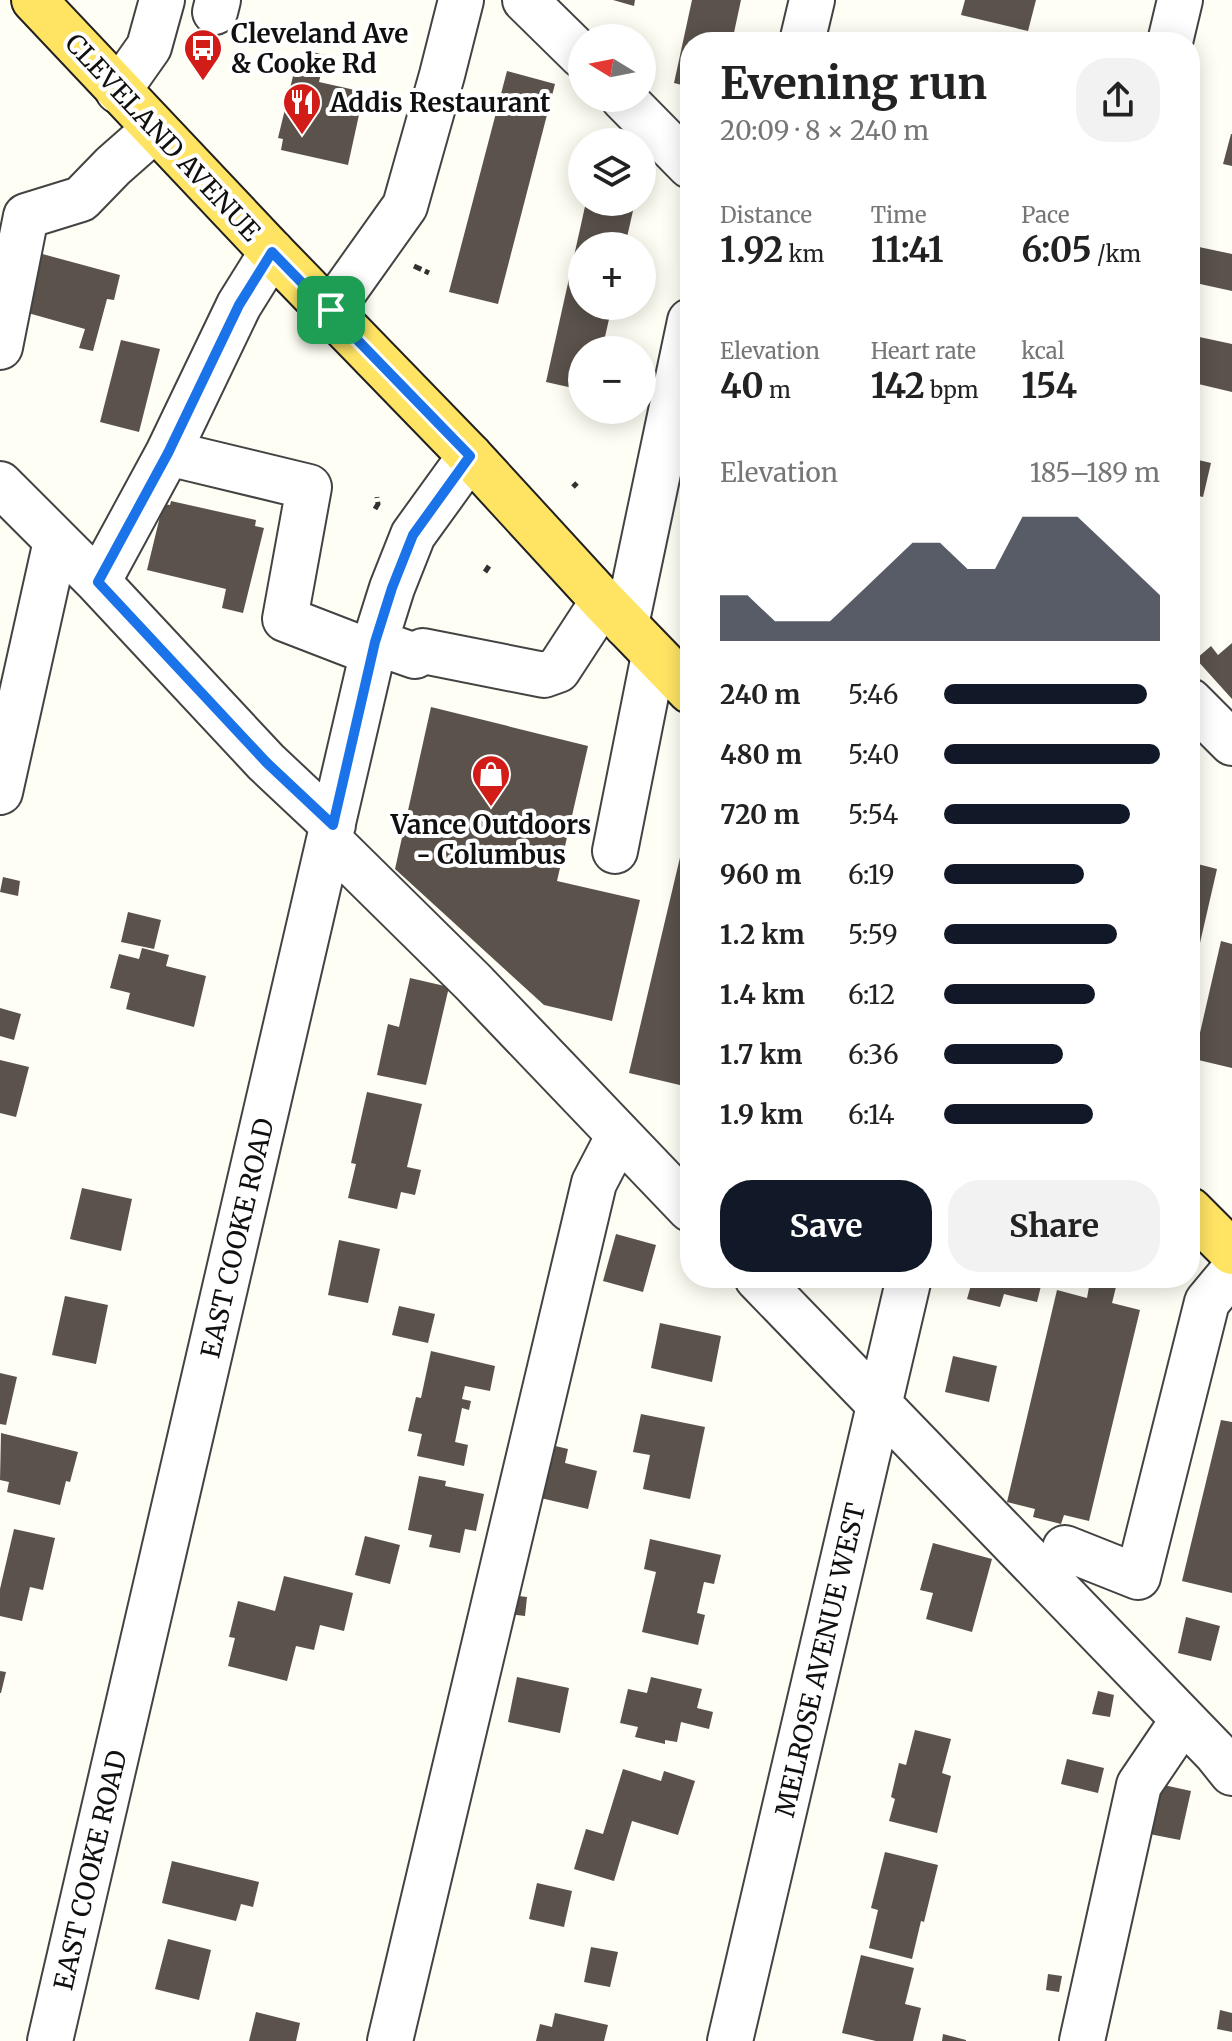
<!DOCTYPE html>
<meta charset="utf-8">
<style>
body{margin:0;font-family:Merriweather,serif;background:#f2f2f2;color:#222;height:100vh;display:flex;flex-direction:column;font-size:30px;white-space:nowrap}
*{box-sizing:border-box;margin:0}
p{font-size:26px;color:#767676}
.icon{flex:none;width:44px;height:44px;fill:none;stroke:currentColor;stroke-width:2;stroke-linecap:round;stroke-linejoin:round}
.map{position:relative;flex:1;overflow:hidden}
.details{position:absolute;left:680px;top:32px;width:520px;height:1256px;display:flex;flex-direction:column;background:#fff;border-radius:32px;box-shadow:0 4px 20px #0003}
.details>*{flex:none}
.needle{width:52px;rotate:280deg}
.controls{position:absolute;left:568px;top:24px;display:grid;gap:16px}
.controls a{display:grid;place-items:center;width:88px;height:88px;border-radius:50%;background:#fff;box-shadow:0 4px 20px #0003;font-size:40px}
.pin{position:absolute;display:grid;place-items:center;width:68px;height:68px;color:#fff;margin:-34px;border-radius:16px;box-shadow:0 4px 12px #0006}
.round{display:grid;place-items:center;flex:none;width:84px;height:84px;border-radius:32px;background:#f2f2f2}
.overview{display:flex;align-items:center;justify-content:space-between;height:136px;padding:0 40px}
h1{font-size:44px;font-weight:700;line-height:60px}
.figures{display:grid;grid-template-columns:repeat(3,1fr);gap:12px;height:136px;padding:8px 40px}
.figures div{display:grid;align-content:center}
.figures b{font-size:34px;font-weight:700}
.figures small{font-size:22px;font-weight:400}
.figures p{font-size:22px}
.chart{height:224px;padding:16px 40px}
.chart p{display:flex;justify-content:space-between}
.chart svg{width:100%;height:144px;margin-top:8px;fill:#111827;opacity:.7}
.cta{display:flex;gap:16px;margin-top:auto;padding:16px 40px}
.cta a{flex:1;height:92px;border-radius:32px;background:#111827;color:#fff;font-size:32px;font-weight:700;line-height:92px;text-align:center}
.cta a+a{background:#f2f2f2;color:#222}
ul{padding:0 40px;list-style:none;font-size:26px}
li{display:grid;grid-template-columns:128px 96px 1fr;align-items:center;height:60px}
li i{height:20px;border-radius:10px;background:#111827}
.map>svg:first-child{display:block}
.building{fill:#5a524b}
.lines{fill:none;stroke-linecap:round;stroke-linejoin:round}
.minor-casing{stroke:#434343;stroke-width:48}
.major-casing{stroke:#212121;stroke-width:48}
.path{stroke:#323232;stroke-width:5;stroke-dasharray:8 4;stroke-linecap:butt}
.minor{stroke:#fff;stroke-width:44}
.major{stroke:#ffe464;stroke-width:44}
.route-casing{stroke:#fff;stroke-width:16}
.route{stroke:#1a73e8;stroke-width:10}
.labels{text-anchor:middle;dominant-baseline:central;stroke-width:8;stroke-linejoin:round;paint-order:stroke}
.poi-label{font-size:26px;font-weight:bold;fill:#101010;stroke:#fff;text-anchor:start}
.street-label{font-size:26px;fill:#101010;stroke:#fff}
</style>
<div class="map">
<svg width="1232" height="2041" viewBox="0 0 1232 2041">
<rect width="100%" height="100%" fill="#fffef4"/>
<path class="building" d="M 613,0 L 635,0 L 634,6 Z
M 692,0 L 741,0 L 732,42 L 690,42 L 690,87 L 674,83 Z
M 965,0 L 1036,0 L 1028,31 L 961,15 Z
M 303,50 L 325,55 L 319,82 L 364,92 L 348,165 L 281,150 L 283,139 L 278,138 L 293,76 L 296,76 Z
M 507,71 L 555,84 L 498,304 L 449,292 Z
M 1231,134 L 1232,134 L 1232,166 L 1223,164 Z
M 586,202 L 635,202 L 625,246 L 582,246 L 582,306 L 612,306 L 602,350 L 582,350 L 582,390 L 546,382 Z
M 1199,247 L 1232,254 L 1232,291 L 1191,282 Z
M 35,252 L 120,275 L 114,300 L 107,299 L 93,351 L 79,348 L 85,329 L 28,313 L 36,286 L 27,283 Z
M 1190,335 L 1232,344 L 1232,392 L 1190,382 Z
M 121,340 L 160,349 L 139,432 L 100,422 Z
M 1190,458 L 1211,463 L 1203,497 L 1190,494 Z
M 171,501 L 256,520 L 255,526 L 264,528 L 243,613 L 222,608 L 226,589 L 147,570 L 163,504 L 170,505 Z
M 1232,643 L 1232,699 L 1196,659 L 1211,646 L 1218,655 Z
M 431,707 L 588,746 L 557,881 L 640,900 L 612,1021 L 544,1005 L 395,869 Z
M 682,849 L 690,851 L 690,1062 L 684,1086 L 629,1073 Z
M 1190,862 L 1217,869 L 1191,982 L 1190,982 Z
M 3,877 L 20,881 L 18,896 L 0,892 Z
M 128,912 L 161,920 L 154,949 L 121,942 Z
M 1221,941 L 1232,944 L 1232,1068 L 1194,1059 Z
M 142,948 L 169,955 L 166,966 L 206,976 L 194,1027 L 126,1009 L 130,993 L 110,988 L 119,954 L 139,959 Z
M 410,978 L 449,987 L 426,1085 L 377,1075 L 388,1024 L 399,1027 Z
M 0,1008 L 21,1014 L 14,1040 L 0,1036 Z
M 0,1060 L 29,1067 L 16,1117 L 0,1113 Z
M 367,1092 L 422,1104 L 407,1167 L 421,1170 L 415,1195 L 401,1192 L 397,1209 L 348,1198 L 356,1164 L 351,1163 Z
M 82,1188 L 132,1199 L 121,1251 L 70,1239 Z
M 616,1234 L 656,1245 L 643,1292 L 603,1281 Z
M 339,1240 L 380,1249 L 368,1303 L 328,1295 Z
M 973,1278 L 1043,1278 L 1037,1302 L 1004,1294 L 1000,1307 L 967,1299 Z
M 1090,1281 L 1116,1287 L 1112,1303 L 1140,1310 L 1089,1521 L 1064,1515 L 1061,1524 L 1033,1517 L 1035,1509 L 1007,1502 L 1057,1290 L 1087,1298 Z
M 65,1296 L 108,1305 L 96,1364 L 52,1355 Z
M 399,1306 L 435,1314 L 428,1343 L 392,1335 Z
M 660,1323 L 721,1336 L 712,1382 L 651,1368 Z
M 431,1351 L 495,1366 L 490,1391 L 465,1386 L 462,1399 L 471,1401 L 469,1410 L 462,1408 L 455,1442 L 468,1445 L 464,1466 L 417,1456 L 422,1434 L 408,1431 L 416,1397 L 421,1398 Z
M 953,1356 L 997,1366 L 989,1402 L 945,1392 Z
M 0,1373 L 17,1377 L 6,1425 L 0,1424 Z
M 641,1414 L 705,1427 L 690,1499 L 643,1489 L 650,1455 L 633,1452 Z
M 1221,1420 L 1232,1422 L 1232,1593 L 1182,1581 Z
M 1,1433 L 78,1452 L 70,1482 L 66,1481 L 60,1505 L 7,1492 L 9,1482 L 0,1480 Z
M 547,1444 L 568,1449 L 565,1463 L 597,1471 L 588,1509 L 532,1496 Z
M 419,1476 L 446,1481 L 445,1486 L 484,1494 L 476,1531 L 465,1529 L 460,1553 L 429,1547 L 432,1535 L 408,1530 Z
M 14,1529 L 55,1538 L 43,1590 L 30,1587 L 22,1621 L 0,1616 L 0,1589 Z
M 365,1536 L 400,1545 L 390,1584 L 355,1575 Z
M 650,1539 L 721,1555 L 714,1584 L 704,1582 L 697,1613 L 705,1615 L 698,1645 L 642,1632 L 656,1572 L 644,1569 Z
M 933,1543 L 992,1559 L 972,1632 L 926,1619 L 933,1593 L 920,1590 Z
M 284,1576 L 353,1593 L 344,1631 L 320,1625 L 314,1650 L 296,1646 L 287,1681 L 228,1666 L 235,1638 L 229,1637 L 238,1601 L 275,1611 Z
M 510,1595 L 527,1597 L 525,1616 L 508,1614 Z
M 1186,1617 L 1220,1626 L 1211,1661 L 1178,1653 Z
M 0,1671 L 6,1672 L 1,1693 L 0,1693 Z
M 517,1677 L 569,1688 L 560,1733 L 508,1722 Z
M 651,1677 L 702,1689 L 697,1708 L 713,1712 L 709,1729 L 681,1722 L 677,1742 L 665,1740 L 665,1744 L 635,1737 L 638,1727 L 620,1723 L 628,1689 L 647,1693 Z
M 1098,1691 L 1114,1695 L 1110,1717 L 1092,1714 Z
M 915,1730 L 951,1739 L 942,1773 L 951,1776 L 937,1833 L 889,1821 L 895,1799 L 891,1797 L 899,1763 L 906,1765 Z
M 1067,1759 L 1104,1768 L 1098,1793 L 1061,1784 Z
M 623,1769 L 661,1781 L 664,1771 L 695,1781 L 678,1835 L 632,1821 L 614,1881 L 574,1869 L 586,1829 L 603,1834 Z
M 1150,1782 L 1191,1791 L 1180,1840 L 1139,1832 Z
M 885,1852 L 938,1865 L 924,1922 L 921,1921 L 912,1959 L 869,1948 L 878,1910 L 871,1908 Z
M 172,1861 L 259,1882 L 253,1907 L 241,1904 L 236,1921 L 162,1903 Z
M 537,1883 L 572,1891 L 564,1927 L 529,1919 Z
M 168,1939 L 211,1950 L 199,2000 L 155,1989 Z
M 591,1947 L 618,1952 L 610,1987 L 584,1982 Z
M 861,1955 L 914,1968 L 905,2004 L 921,2008 L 913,2041 L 876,2041 L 842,2033 Z
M 1048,1974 L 1062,1976 L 1059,1992 L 1046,1990 Z
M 1220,2010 L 1232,2013 L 1232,2032 L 1217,2029 Z
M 256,2012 L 300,2023 L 296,2041 L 249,2041 Z
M 555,2013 L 608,2025 L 604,2041 L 536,2041 L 540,2024 L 552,2027 Z
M 943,2034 L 966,2040 L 966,2041 L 942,2041 Z"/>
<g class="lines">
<g class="minor-casing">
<path id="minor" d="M 525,0 L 582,56
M 215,12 L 218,0
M 802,42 L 812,0
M 1170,42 L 1180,0
M 118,91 L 149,47 L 162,0
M 623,98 L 690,166
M 331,310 L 405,206 L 442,75 L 461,0
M 0,347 L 26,216 L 81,199 L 113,166 L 155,129
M 168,453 L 239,305 L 272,252
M 0,484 L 98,582 L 266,762 L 333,825
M 98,582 L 168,453 L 309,487 L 285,619 L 373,653
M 626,625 L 690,321
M 375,642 L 415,656 L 423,651 L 544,675 L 558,670 L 603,601
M 1190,701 L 1232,743
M 0,792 L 56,541
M 330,841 L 473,982 L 690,1209
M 615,851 L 654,655
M 757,1278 L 1216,1753 L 1232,1773
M 1065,1548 L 1138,1577 L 1207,1302 L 1232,1272
M 50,2041 L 375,642 L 392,588 L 413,535 L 470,456
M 390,2041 L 594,1183 L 619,1135
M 730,2041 L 909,1278
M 1082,2041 L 1139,1785 L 1183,1720"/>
</g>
<g class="major-casing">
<path id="major" d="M 34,0 L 272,252 L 470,456 L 603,601 L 690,691
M 1190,1210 L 1232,1252"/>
</g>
<path class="path" d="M 414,266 L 429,273
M 573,487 L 577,483
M 375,509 L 378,504 L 377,497
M 485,572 L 489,566"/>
<use href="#minor" class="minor"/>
<use href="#major" class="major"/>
</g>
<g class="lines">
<g class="route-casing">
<path id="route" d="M 272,252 L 470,456 L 413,535 L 392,588 L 375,642 L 333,825 L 266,762 L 98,582 L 168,453 L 239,305 Z"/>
</g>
<use href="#route" class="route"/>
</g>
<defs>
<g id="bus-pin" transform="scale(2)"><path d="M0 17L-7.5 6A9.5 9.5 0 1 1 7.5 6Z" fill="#d11c18" stroke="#fff"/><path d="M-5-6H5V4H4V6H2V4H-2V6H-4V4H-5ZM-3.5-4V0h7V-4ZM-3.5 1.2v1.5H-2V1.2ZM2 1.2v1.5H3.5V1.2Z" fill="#fff"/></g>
<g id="restaurant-pin" transform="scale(2)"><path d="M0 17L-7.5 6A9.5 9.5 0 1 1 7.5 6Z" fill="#d11c18" stroke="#fff"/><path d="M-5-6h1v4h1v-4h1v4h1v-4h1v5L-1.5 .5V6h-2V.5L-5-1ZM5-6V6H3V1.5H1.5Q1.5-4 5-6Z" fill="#fff"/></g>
<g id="shop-pin" transform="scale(2)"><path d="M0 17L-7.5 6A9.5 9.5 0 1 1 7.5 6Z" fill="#d11c18" stroke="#fff"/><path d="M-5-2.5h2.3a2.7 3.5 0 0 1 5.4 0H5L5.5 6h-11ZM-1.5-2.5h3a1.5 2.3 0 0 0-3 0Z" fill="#fff"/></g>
</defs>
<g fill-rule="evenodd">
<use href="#bus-pin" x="203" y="48"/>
<use href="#restaurant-pin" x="302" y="102"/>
<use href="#shop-pin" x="491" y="774"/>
</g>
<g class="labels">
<g class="poi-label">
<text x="231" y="33">Cleveland Ave<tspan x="231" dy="30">&amp; Cooke Rd</tspan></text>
<text x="330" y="102">Addis Restaurant</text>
<text x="491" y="824" text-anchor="middle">Vance Outdoors<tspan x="491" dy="30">- Columbus</tspan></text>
</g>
<g class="street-label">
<text transform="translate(163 137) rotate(47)">CLEVELAND AVENUE</text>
<text transform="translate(237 1238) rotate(-77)">EAST COOKE ROAD</text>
<text transform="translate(820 1660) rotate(-77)">MELROSE AVENUE WEST</text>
<text transform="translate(90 1870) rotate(-77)">EAST COOKE ROAD</text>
</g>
</g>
</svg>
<div class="controls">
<a><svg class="needle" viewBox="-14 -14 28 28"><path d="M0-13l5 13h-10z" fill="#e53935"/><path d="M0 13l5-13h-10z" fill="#767676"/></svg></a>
<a><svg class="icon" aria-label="layers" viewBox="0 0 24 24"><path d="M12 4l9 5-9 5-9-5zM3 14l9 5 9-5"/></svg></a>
<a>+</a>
<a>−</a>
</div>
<div class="pin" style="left:331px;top:310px;background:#1e9e55"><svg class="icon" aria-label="arrive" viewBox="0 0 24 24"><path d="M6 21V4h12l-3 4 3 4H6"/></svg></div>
<section class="details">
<div class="overview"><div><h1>Evening run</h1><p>20:09 · 8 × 240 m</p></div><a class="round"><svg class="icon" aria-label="share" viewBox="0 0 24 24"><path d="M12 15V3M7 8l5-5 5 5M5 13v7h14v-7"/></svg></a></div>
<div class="figures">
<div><p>Distance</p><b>1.92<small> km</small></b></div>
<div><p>Time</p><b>11:41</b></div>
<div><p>Pace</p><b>6:05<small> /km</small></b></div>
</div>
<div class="figures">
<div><p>Elevation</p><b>40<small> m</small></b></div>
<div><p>Heart rate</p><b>142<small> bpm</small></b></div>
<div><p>kcal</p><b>154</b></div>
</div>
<div class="chart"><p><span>Elevation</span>185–189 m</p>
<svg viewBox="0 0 160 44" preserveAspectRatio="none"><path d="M0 44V30L10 30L20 38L30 38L40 38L50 30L60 22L70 14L80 14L90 22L100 22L110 6L120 6L130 6L140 14L150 22L160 30V44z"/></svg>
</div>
<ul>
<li><b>240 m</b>5:46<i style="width:94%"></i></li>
<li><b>480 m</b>5:40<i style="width:100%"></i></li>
<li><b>720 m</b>5:54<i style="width:86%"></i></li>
<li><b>960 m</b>6:19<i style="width:65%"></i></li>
<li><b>1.2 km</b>5:59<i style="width:80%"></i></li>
<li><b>1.4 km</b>6:12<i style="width:70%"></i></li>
<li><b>1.7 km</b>6:36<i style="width:55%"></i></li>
<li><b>1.9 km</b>6:14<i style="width:69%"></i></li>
</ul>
<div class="cta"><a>Save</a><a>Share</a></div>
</section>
</div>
